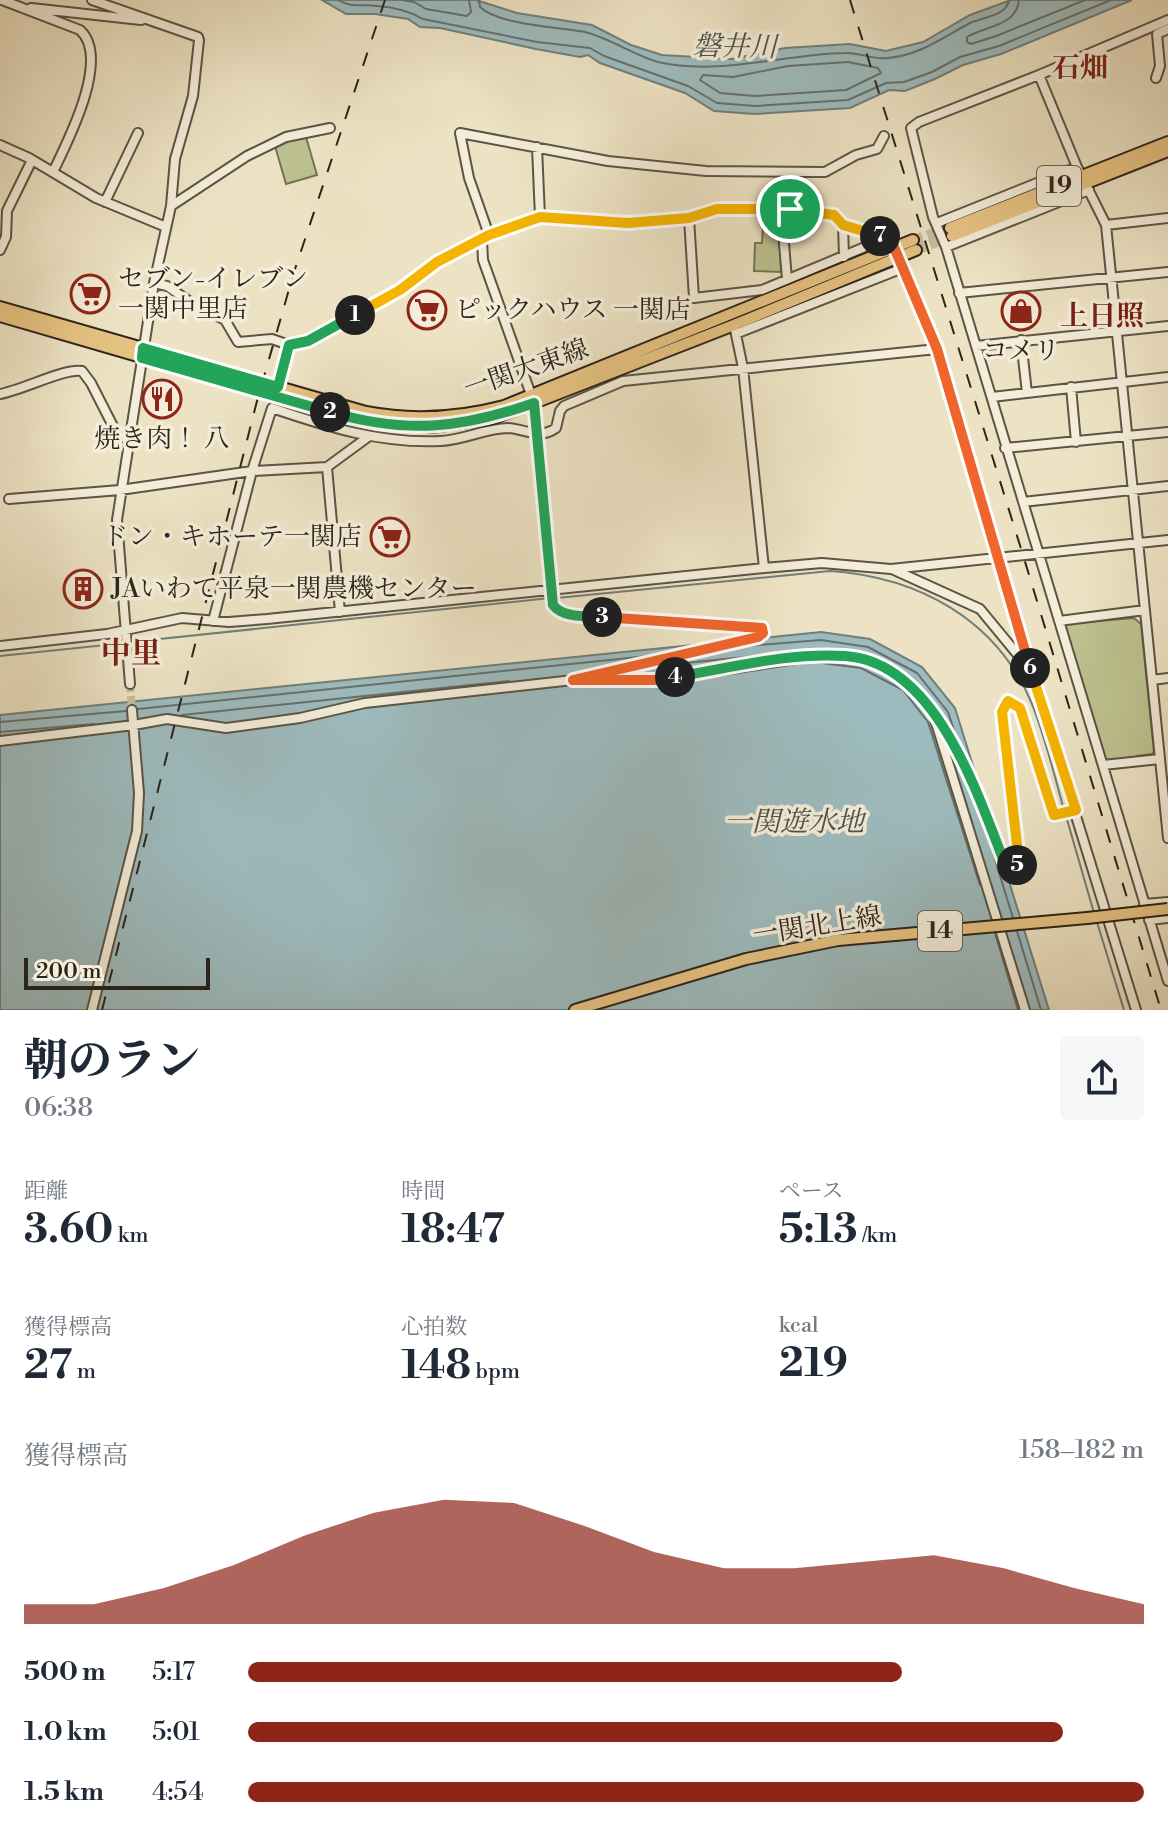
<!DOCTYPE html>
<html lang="ja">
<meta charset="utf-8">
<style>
body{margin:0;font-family:"Libre Bodoni","Noto Serif JP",serif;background:#f6f6f7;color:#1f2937;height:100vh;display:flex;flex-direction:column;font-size:30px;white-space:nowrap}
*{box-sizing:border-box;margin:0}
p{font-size:26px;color:#747a83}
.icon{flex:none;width:44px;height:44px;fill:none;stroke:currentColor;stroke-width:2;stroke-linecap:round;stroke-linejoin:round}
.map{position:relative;height:1010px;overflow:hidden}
.drawer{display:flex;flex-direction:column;background:#fff;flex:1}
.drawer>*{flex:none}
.scale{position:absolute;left:24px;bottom:20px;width:186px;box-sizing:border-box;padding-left:8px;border:4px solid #2d241a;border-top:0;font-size:22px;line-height:28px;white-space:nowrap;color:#2d241a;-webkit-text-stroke:6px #f3edd9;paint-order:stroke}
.pin{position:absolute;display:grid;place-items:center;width:68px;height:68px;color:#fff;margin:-34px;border:4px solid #fff;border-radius:50%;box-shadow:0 2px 8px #0007}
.km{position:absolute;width:40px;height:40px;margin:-20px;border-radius:50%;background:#222;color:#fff;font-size:22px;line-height:40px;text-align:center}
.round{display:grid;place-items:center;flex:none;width:84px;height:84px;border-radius:8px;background:#f6f6f7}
.head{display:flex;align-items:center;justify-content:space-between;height:136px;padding:0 24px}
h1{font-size:44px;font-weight:800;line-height:60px}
.figures{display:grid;grid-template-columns:repeat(3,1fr);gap:12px;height:136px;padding:8px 24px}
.figures div{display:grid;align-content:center}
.figures b{font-size:40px;font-weight:800}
.figures small{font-size:22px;font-weight:400}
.figures p{font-size:22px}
.chart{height:224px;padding:16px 24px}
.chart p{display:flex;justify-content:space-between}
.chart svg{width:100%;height:144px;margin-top:8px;fill:#8f2418;opacity:.7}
ul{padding:0 24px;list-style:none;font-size:26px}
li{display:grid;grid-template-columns:128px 96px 1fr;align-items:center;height:60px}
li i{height:20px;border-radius:10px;background:#8f2418}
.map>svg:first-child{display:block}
.green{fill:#bdc290;stroke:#757355;stroke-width:2}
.water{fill:#9dbbbe;stroke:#707f7c;stroke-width:2}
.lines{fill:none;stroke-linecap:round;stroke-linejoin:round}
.shore{stroke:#65706c;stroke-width:2}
.stream{stroke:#707f7c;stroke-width:2}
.minor-tunnel{stroke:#c7bda2;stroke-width:8;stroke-dasharray:8 4;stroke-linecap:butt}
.major-tunnel{stroke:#c7bda2;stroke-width:10;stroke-dasharray:10 5;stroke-linecap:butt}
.minor-casing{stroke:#5d5444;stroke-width:12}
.major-casing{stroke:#2d241a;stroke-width:14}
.minor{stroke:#f3edd9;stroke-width:8}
.major{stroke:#e6c282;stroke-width:10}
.rail{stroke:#2d241a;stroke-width:2;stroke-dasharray:14 14;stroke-linecap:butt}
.minor-bridge-casing{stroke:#5d5444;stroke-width:12;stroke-linecap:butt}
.major-bridge-casing{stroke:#2d241a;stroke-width:14;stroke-linecap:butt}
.minor-bridge{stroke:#f3edd9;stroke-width:8}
.major-bridge{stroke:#e6c282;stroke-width:10}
.split-1-casing{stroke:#fff;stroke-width:16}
.split-2-casing{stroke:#fff;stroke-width:16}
.split-3-casing{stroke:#fff;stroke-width:16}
.split-4-casing{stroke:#fff;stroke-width:16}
.split-5-casing{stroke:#fff;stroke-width:16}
.split-6-casing{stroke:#fff;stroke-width:16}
.split-7-casing{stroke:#fff;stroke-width:16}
.split-8-casing{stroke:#fff;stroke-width:16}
.split-1{stroke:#f5b400;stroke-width:10}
.split-2{stroke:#22a559;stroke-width:10}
.split-3{stroke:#22a559;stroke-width:10}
.split-4{stroke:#f0652b;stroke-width:10}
.split-5{stroke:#22a559;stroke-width:10}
.split-6{stroke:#f5b400;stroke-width:10}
.split-7{stroke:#f0652b;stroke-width:10}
.split-8{stroke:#f5b400;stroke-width:10}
.labels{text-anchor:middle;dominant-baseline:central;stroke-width:7;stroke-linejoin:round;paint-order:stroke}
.shield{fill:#f3edd9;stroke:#686053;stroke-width:2}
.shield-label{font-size:24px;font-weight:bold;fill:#2d241a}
.poi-label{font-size:26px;fill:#2d241a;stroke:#f3edd9;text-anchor:start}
.street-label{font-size:26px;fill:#2d241a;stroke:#f3edd9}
.water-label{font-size:28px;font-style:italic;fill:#4f514b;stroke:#f3edd9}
.neighbourhood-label{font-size:28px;font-weight:bold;fill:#7a1f14;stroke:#f3edd9}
.quarter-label{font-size:30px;font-weight:bold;fill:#7a1f14;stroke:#f3edd9}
</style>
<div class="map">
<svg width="1168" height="1010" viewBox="0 0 1168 1010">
<rect width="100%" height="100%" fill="#ede3c4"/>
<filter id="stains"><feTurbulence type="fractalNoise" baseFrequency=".0025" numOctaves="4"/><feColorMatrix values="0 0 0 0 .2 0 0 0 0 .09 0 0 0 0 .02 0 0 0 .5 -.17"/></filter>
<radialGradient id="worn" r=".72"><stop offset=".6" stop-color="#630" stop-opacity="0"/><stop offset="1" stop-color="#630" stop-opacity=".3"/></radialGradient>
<path class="green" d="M 304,130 L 317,175 L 286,184 L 273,139 Z
M 764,212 L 779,213 L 781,272 L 754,271 L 755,243 L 762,243 Z
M 1134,618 L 1141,624 L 1154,751 L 1152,754 L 1137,756 L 1137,759 L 1105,762 L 1063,624 Z"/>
<path class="water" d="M 322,0 L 476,0 L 517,13 L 592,25 L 631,45 L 662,55 L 732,59 L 785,48 L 850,44 L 886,51 L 923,42 L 970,15 L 1011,0 L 1132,0 L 1001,54 L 963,65 L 935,79 L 905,91 L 889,90 L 850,108 L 755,114 L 714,111 L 685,93 L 600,63 L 588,55 L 580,57 L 536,49 L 440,28 L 420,27 L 408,19 L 375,14 L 346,14 Z
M 821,632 L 870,639 L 922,667 L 955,708 L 1049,1010 L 0,1010 L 0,715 Z"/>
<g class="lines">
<path class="shore" d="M 338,0 C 351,8 362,4 377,6 C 394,7 409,11 423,19 L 537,42 L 590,48 L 604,56 L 688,86 L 717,103 L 755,106 L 848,100 L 886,83 L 904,82 L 932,72 L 960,57 L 999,46 L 1111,0
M 402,0 L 414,2 L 426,9 L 467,16 L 471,12 L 469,0
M 479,0 L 480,7 C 499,25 558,27 585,32 C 610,38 633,55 658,62 C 718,76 785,54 845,53 C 859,52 873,60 887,58 C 919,56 943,37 970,23 C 983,17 1007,16 1009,0
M 1019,0 C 1017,26 985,26 967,37 L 967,42 L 971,44 L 996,36 L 1085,0
M 848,62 L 878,68 L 881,73 L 846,90 L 755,96 L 720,93 L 700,80 L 703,75 L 733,77 L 788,66 Z
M 745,646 L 821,640 L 868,647 L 917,673 L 948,712 L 956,736
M 814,662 L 861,668 L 903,690 L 928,722 L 980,885
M 666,665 L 813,650
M 138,709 L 648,656
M 182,715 L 509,681
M 0,722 L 126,711
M 0,732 L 94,724
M 982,817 L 1013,918
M 1017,931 L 1041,1010
M 995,933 L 1018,1010"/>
<path class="stream" d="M 557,598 L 830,571 C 918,577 997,619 1032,704 C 1046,739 1054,774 1064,810
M 131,642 L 550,598
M 0,656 L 125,643
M 1066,816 L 1094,913
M 1096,919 L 1124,1010"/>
<path class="minor-tunnel" d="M 130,684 L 132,710"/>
<path class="major-tunnel" d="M 913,240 L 950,228
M 916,250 L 950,237"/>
<g class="minor-casing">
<path id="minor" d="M 2,0 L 80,30 C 111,58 68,141 53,172
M 92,0 L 198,37 L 199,40 L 193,96 L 175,159 L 171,206 L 154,283 L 117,520 L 130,684
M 31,8 L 141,20
M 1168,20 L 1039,75 L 919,122 L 911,128 L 933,217 L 946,247 L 1168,981
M 1039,75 L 1077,167 L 1106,225 L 1168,838
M 1156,78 L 1160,66 L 1157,34 L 1168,29
M 0,145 L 29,158 L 96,198 L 166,227
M 537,147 L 540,217
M 105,202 L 138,133
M 171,206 L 247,156 L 286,137 L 330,128
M 781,208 L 787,279
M 790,209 L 792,172
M 689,218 L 694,298 L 762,290 L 889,237
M 937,223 L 1077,167
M 843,225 L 844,257
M 1106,225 L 1168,218
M 489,235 L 469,178 L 460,133 L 608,161 L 706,171 L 825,172 L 856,155 L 877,149 L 884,136
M 946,247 L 1089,190
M 0,250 L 6,237 L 7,211 L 32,160
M 902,267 L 937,349 L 1031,671 L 1136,1010
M 154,283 L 167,286 L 193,304 L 225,320 L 238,342 L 272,339 L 289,345 L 306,342 L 400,290 L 437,262 L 489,235 L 540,217 L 628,223 L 689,218 L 717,209 L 790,209 L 834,215 L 843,225 L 889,237 L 891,240
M 959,293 L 1168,272
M 734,325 L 743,368 L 764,568
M 738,333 L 903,268
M 1021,340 L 1027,393
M 976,346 L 1168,326
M 278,387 L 289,345
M 1071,387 L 1076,442
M 0,394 C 23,390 64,368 82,371 L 91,383 L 117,434 L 129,440
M 992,397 L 1168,377
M 1005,448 L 1168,432
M 327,467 L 340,612
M 9,499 L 120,490 L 252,471 L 327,467 L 368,437
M 1023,502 L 1168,486
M 892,569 L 980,609 L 1027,666
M 213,621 L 252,471 L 272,408 C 328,427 381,444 441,441 C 464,440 486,428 508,428 C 526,429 539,440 556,428 L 560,411 L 564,406 L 623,381 L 937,349
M 1059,621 L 1145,610
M 0,646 L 107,634 L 182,618 L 229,622 L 267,619 L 764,568 L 822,563 L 891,569 L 1168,540
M 592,680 L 658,680 L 822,655 C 868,656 904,672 932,710 L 1025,1010
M 1152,680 L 1168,678
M 937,721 C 971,760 987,816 1005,864 L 1015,867 L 1019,862 L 1002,712 L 1008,701 L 1020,708 L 1054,815 L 1076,810
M 0,741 L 134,725 L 167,719 L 226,728 L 300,718 L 365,703 L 573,680 L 758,637 L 763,633 L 762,628 L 756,626 L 566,614 L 556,610 L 551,592 L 534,403 L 483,260 L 482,240
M 1103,765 L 1160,759
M 1144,904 L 1168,902
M 1149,920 L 1168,918
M 92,1010 L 137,831 L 139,793 L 132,710"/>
</g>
<g class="major-casing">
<path id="major" d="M 950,228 L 1168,142
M 952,236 L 1168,151
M 0,307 L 366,412 C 413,421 458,418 504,406 L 913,240
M 0,316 L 358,420 L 432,427 L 491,419 L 534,403 L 734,325 L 916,250
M 1042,922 L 1087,918
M 575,1010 L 746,959 L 838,940"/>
</g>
<use href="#minor" class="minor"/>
<use href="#major" class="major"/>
<path class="rail" d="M 850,0 L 1023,555 L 1161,1010
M 102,1010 L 257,401 L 294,272 L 385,0"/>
<g class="minor-bridge-casing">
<path id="minor-bridge" d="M 891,240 L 902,267"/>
</g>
<g class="major-bridge-casing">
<path id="major-bridge" d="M 1087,918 L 1168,909
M 838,940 L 1042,922"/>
</g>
<use href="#minor-bridge" class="minor-bridge"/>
<use href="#major-bridge" class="major-bridge"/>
</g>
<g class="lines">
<g class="split-1-casing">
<path id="split-1" d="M 355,315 L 400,290 L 437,262 L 489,235 L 540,217 L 628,223 L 689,218 L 717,209 L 790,209"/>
</g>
<g class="split-2-casing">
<path id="split-2" d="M 330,412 L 142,358 L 143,348 L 278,387 L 289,345 L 308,341 L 355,315"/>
</g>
<g class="split-3-casing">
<path id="split-3" d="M 330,412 C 406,434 460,429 534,403 L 553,605 C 563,618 585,616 602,617"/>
</g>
<g class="split-4-casing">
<path id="split-4" d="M 602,617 L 762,628 L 763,633 L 758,637 L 573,680 L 658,680 L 675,677"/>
</g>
<g class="split-5-casing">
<path id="split-5" d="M 675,677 C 730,668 789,652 845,656 C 936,662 977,793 1005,864 L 1015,867 L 1017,865"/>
</g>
<g class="split-6-casing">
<path id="split-6" d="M 1017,865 L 1019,862 L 1002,712 L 1008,701 L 1020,708 L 1054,815 L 1076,810 L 1030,668"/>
</g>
<g class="split-7-casing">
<path id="split-7" d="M 880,236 L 891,240 L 937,349 L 1030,668"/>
</g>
<g class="split-8-casing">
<path id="split-8" d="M 790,209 L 834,215 L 843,225 L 880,236"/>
</g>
<use href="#split-1" class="split-1"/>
<use href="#split-2" class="split-2"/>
<use href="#split-3" class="split-3"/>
<use href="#split-4" class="split-4"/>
<use href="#split-5" class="split-5"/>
<use href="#split-6" class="split-6"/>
<use href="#split-7" class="split-7"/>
<use href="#split-8" class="split-8"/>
</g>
<defs>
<g id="supermarket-ring" transform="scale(2)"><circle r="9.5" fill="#f3edd9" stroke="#8f2418" stroke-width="1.5"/><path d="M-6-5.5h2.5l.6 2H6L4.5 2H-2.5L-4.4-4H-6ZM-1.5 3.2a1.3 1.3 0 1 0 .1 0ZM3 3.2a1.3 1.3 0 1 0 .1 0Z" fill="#8f2418"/></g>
<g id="shop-ring" transform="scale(2)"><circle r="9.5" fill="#f3edd9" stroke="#8f2418" stroke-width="1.5"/><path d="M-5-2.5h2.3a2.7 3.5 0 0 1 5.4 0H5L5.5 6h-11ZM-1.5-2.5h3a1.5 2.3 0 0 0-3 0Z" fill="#8f2418"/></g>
<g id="restaurant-ring" transform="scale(2)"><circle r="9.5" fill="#f3edd9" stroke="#8f2418" stroke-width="1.5"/><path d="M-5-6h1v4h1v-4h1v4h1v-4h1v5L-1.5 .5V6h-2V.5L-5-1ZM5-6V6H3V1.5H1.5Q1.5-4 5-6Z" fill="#8f2418"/></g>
<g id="building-ring" transform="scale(2)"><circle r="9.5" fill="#f3edd9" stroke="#8f2418" stroke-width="1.5"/><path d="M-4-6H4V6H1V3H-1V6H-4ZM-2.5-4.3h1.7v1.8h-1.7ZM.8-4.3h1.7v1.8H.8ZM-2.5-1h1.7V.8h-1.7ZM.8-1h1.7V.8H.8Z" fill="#8f2418"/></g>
</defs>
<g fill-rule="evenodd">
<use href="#supermarket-ring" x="90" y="294"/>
<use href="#supermarket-ring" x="427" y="310"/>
<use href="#shop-ring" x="1021" y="311"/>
<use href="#restaurant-ring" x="162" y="399"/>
<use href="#supermarket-ring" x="390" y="537"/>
<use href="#building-ring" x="83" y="589"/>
</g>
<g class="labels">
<g class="shield">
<rect x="1037" y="166" width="44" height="40" rx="6"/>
<rect x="918" y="911" width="44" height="40" rx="6"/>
</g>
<g class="shield-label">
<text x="1059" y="186">19</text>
<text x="940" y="931">14</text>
</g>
<g class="poi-label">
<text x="118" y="279">セブン-イレブン<tspan x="118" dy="30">一関中里店</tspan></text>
<text x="455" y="310">ピックハウス 一関店</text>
<text x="1021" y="351" text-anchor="middle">コメリ</text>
<text x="162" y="439" text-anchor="middle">焼き肉！ 八</text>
<text x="362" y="537" text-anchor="end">ドン・キホーテ一関店</text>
<text x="111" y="589">JAいわて平泉一関農機センター</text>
</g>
<g class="street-label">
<text transform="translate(526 369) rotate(-19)">一関大東線</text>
<text transform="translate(817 926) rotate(-9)">一関北上線</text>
</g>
<g class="water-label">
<text transform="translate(735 47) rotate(1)">磐井川</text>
<text x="794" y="822">一関遊水地</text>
</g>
<g class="neighbourhood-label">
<text x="1080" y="68">石畑</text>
<text x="1102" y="316">上日照</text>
</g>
<g class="quarter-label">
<text x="131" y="654">中里</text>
</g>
</g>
<rect width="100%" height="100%" filter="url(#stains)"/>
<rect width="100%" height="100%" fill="url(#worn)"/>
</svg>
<div class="scale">200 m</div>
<div class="pin" style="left:790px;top:209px;background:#1e9e55"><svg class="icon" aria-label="arrive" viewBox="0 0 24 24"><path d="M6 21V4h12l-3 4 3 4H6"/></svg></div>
<b class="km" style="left:355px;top:315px">1</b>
<b class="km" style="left:330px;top:412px">2</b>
<b class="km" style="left:602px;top:617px">3</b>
<b class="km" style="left:675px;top:677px">4</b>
<b class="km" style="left:1017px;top:865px">5</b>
<b class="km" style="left:1030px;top:668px">6</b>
<b class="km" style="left:880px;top:236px">7</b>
</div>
<section class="drawer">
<div class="head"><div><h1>朝のラン</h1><p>06:38</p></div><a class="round"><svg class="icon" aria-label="share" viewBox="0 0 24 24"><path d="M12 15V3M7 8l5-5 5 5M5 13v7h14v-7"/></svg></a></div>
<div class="figures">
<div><p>距離</p><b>3.60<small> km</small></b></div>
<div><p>時間</p><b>18:47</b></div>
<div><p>ペース</p><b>5:13<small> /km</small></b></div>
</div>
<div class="figures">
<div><p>獲得標高</p><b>27<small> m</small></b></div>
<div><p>心拍数</p><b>148<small> bpm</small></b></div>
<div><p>kcal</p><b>219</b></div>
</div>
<div class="chart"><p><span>獲得標高</span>158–182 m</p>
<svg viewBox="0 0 160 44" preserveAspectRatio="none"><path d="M0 44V38L10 38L20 33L30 26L40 17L50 10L60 6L70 7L80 14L90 22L100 27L110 27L120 25L130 23L140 27L150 33L160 38V44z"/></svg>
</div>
<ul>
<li><b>500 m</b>5:17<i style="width:73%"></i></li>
<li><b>1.0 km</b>5:01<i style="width:91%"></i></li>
<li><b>1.5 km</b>4:54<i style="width:100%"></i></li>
</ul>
</section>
